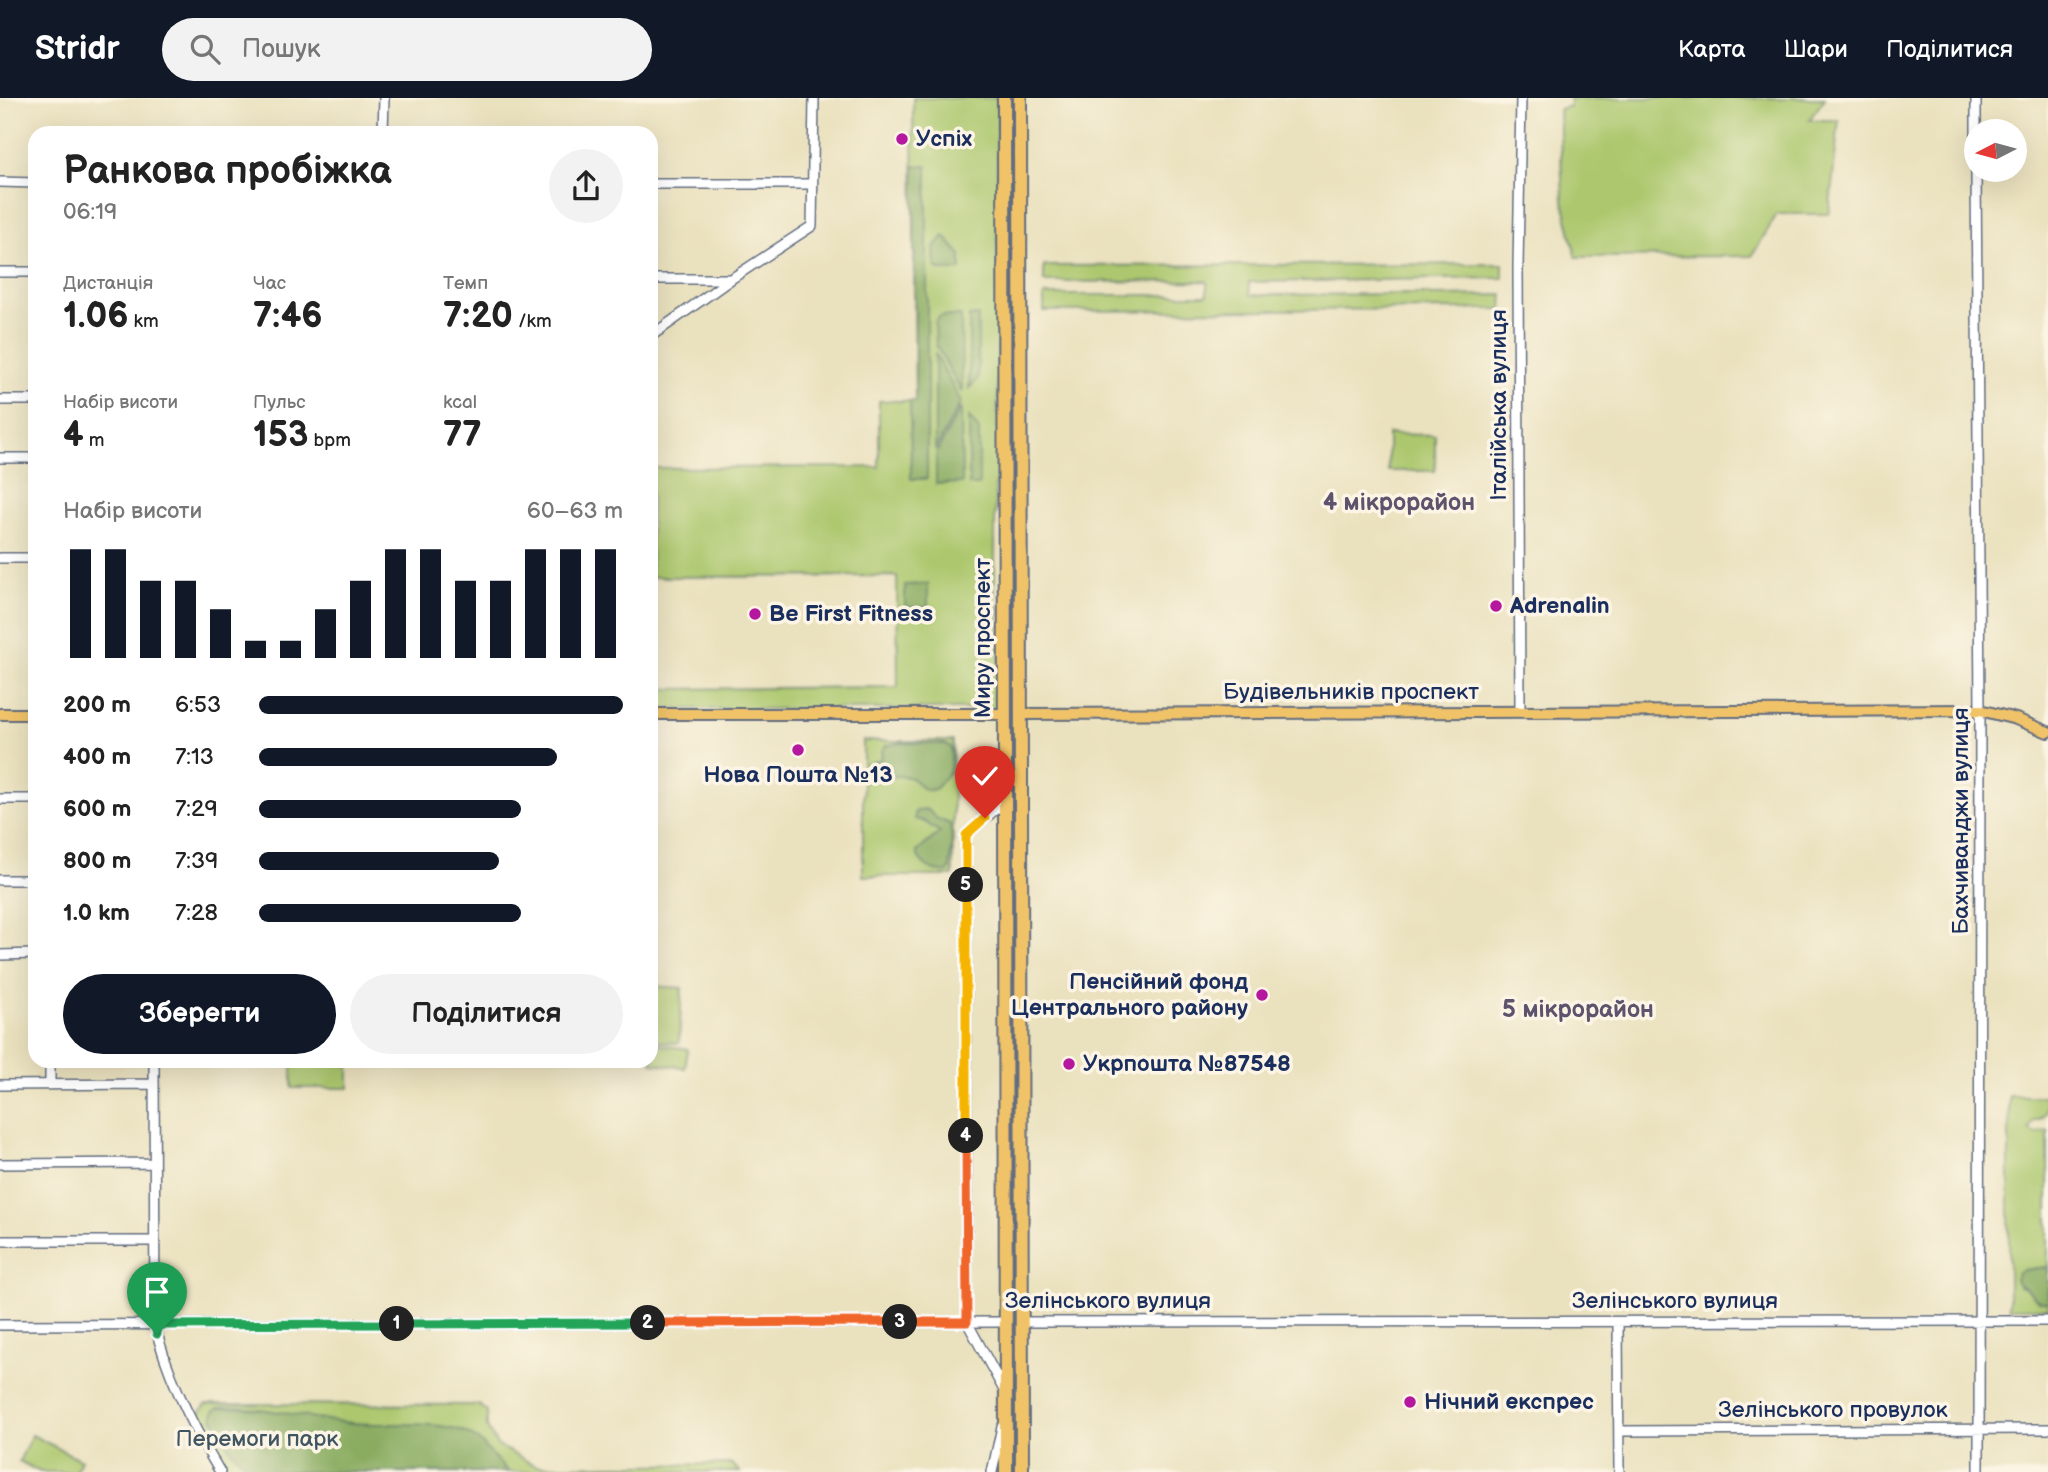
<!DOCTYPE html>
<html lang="uk">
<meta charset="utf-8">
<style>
body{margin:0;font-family:"Balsamiq Sans",sans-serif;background:#f2f2f2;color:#222;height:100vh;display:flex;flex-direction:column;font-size:26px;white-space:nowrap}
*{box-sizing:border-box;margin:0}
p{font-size:23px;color:#767676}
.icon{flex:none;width:38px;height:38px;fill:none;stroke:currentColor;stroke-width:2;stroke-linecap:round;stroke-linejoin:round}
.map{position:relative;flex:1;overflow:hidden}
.details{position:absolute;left:28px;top:28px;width:630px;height:942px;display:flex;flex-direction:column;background:#fff;border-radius:21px;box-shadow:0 7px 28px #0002}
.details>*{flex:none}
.needle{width:46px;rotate:264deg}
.controls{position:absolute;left:1964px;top:21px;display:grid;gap:14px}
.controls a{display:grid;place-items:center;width:63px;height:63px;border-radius:50%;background:#fff;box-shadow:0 7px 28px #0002;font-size:35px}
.pin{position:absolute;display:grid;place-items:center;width:60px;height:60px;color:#fff;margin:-72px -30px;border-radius:50% 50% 50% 0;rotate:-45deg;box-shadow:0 0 7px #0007}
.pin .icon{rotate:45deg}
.km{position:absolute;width:35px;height:35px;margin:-18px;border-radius:50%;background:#222;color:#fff;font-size:19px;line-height:35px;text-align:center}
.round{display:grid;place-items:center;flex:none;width:74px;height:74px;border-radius:37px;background:#f2f2f2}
.summary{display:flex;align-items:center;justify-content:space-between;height:119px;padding:0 35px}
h1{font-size:38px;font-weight:600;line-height:52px}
.stats{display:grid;grid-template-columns:repeat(3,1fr);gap:10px;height:119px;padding:7px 35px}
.stats div{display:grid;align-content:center}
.stats b{font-size:35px;font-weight:600}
.stats small{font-size:19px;font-weight:400}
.stats p{font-size:19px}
.chart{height:196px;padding:14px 35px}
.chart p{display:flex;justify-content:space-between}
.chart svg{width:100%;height:126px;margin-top:7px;stroke:#111827;stroke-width:6}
.action{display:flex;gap:14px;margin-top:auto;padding:14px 35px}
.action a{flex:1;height:80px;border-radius:42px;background:#111827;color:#fff;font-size:28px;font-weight:600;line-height:80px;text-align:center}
.action a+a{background:#f2f2f2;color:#222}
ul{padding:0 35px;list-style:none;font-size:23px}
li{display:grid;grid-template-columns:112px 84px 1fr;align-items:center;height:52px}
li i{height:18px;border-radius:9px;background:#111827}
header{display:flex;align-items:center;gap:42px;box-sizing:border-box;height:98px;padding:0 35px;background:#111827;color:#fff}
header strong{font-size:33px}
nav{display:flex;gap:38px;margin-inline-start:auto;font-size:24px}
.search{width:490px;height:63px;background:#f2f2f2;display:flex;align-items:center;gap:18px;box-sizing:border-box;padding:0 24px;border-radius:38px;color:#767676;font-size:26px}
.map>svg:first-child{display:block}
.green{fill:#acc76d;stroke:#647b66;stroke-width:2}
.forest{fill:#89ac60;stroke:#526e5f;stroke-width:2}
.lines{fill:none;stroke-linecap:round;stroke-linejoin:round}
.minor-casing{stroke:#636d80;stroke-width:12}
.major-casing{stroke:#636d80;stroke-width:14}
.highway-casing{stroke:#636d80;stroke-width:16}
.minor{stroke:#fff;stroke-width:9}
.major{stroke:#f1c369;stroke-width:10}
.highway{stroke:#f1c369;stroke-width:12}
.split-1-casing{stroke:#fff;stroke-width:14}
.split-2-casing{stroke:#fff;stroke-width:14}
.split-3-casing{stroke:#fff;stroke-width:14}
.split-4-casing{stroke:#fff;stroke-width:14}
.split-5-casing{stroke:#fff;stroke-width:14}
.split-6-casing{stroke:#fff;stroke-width:14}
.split-1{stroke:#22a559;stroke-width:9}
.split-2{stroke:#22a559;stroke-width:9}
.split-3{stroke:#f0652b;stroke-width:9}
.split-4{stroke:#f0652b;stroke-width:9}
.split-5{stroke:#f5b400;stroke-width:9}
.split-6{stroke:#f5b400;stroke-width:9}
.poi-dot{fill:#b5179e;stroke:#fcf5e5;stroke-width:2.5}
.labels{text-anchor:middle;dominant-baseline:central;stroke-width:7;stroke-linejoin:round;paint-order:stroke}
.poi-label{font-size:23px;font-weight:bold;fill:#1b2f5e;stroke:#fcf5e5;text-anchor:start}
.street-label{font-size:23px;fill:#1b2f5e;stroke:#fcf5e5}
.park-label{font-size:23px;fill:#3f5562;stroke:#fcf5e5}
.neighbourhood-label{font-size:24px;font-weight:bold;fill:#5d536d;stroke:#fcf5e5}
</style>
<header>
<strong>Stridr</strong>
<div class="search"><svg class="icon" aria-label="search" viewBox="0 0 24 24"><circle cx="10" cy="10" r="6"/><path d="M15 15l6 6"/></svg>Пошук</div>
<nav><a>Карта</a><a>Шари</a><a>Поділитися</a></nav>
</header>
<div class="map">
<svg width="2048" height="1374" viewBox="0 0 2048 1374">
<rect width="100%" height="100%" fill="#fcf5e5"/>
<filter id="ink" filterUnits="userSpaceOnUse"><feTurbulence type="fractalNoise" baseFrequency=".0143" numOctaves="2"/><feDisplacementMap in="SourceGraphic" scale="14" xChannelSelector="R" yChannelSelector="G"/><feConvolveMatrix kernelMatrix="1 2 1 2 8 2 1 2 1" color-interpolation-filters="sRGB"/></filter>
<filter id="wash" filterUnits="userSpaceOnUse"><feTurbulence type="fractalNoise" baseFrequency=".00686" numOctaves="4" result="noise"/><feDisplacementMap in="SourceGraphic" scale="28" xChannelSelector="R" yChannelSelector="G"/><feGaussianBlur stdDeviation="1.57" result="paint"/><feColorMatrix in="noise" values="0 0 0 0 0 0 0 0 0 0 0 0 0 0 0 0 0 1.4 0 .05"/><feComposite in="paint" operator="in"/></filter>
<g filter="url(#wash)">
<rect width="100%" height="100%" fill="#eae1be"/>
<path class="green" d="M 913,0 L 997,0 L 998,383 L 995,385 L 995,508 L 999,509 L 999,611 L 651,611 L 651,591 L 898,589 L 897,478 L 651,479 L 651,370 L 879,369 L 879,303 L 915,303 Z
M 1570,0 L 1825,0 L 1809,22 L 1839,22 L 1829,116 L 1777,116 L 1752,158 L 1576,159 L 1563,102 L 1559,11 L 1570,8 Z
M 1503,166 L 1503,180 L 1249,184 L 1250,197 L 1429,196 L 1430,198 L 1503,197 L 1502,211 L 1044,213 L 1044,197 L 1207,197 L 1207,183 L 1044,184 L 1044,168 Z
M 1388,336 L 1435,337 L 1435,373 L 1388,373 Z
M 863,643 L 953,643 L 953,778 L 863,778 Z
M 651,888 L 682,890 L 679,945 L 651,943 Z
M 655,946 L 688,951 L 685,970 L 652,965 Z
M 292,963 L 349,963 L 349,990 L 292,990 Z
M 2009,998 L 2048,998 C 2048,1013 2048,1019 2033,1024 L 2029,1032 L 2035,1036 L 2048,1032 L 2048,1169 L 2023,1172 L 2019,1188 L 2028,1191 L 2041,1204 L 2048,1204 L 2048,1210 L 2009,1210 Z
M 206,1306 L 479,1307 L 487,1314 L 487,1329 L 497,1347 L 536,1368 L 732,1366 L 740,1374 L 229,1374 L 199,1316 Z
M 32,1337 L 81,1362 L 75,1374 L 40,1374 L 19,1363 Z"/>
<path class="forest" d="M 914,68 L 927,68 L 927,381 L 911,381 L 910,303 L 915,303 Z
M 944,138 L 961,157 L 961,172 L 939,172 L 935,168 L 934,149 Z
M 940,218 L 961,218 L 962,295 L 936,247 L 935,224 Z
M 978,218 L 978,281 L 969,290 L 969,219 Z
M 935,255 L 961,304 L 935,352 Z
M 961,309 L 962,385 L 936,386 L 936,356 Z
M 969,319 L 979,332 L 979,387 L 969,387 Z
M 928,486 L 928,510 L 905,509 L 905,487 Z
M 900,645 L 945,646 L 950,648 L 951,652 L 950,674 L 941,683 L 937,690 C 919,698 922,683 908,679 C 895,675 880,683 868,674 L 867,666 L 881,661 L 882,653 L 885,648 Z
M 924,711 L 928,712 L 936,720 L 950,726 L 952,738 L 950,770 L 948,774 C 936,776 919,766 917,754 L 940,734 L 923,723 L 915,721 L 915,714 Z
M 2048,1169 L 2048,1204 C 2036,1205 2036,1200 2029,1193 C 2024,1188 2019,1189 2015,1182 L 2017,1176 L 2023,1172 Z
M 218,1310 C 261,1306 309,1322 352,1325 C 386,1328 435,1322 465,1334 C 484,1342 493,1362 509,1374 L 260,1374 C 235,1364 224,1343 213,1319 L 214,1313 Z"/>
</g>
<g filter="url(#ink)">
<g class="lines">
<g class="minor-casing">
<path id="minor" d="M 1976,0 L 1976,39
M 383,35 L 384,0
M 1976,72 L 1980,612 L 1979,1374
M 0,84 L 35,85
M 651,86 L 812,86
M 0,174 L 35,174
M 651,181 L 730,181
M 651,238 L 731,181 L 812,128 L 814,0
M 0,302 L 35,302
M 0,360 L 35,360
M 0,460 L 35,460
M 1520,614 L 1518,169 L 1521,0
M 0,701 L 35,701
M 0,782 L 35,782
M 0,857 L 35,856
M 50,962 L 50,987
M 154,962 L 155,1227 C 167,1278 193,1329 220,1374
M 0,987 L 154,986
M 0,1066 L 154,1065
M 0,1143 L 155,1143
M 1022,1224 L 2048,1223
M 1618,1224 L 1619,1374
M 0,1227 L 1005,1224
M 1005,1294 L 967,1224 L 966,737 L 1005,703
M 1619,1333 L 2048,1331
M 992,1374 L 1002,1329"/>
</g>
<g class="major-casing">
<path id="major" d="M 0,616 L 35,616
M 651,616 L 1004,616
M 1021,616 L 1980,612 L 2016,621 L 2048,634"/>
</g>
<g class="highway-casing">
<path id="highway" d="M 1004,0 L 1006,1374
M 1020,0 L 1022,1374"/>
</g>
<use href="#minor" class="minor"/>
<use href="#major" class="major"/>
<use href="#highway" class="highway"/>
</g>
</g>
<g class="lines" filter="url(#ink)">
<g class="split-1-casing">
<path id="split-1" d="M 157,1236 L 155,1227 L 397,1226"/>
</g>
<g class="split-2-casing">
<path id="split-2" d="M 397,1226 L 648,1225"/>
</g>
<g class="split-3-casing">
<path id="split-3" d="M 648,1225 L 900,1224"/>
</g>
<g class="split-4-casing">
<path id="split-4" d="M 900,1224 L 967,1224 L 966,1038"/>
</g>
<g class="split-5-casing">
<path id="split-5" d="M 966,787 L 966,1038"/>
</g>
<g class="split-6-casing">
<path id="split-6" d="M 966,787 L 966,737 L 985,720"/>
</g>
<use href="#split-1" class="split-1"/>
<use href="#split-2" class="split-2"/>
<use href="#split-3" class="split-3"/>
<use href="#split-4" class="split-4"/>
<use href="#split-5" class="split-5"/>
<use href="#split-6" class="split-6"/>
</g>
<g class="poi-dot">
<circle cx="902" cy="41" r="7"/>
<circle cx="1496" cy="508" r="7"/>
<circle cx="755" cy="516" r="7"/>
<circle cx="798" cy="652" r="7"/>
<circle cx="1262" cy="897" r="7"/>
<circle cx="1069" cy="966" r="7"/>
<circle cx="1410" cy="1304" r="7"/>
</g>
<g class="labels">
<g class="poi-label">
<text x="916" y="41">Успіх</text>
<text x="1510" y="508">Adrenalin</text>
<text x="769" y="516">Be First Fitness</text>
<text x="798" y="677" text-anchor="middle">Нова Пошта №13</text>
<text x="1248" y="884" text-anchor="end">Пенсійний фонд<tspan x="1248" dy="26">Центрального району</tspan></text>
<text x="1083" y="966">Укрпошта №87548</text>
<text x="1424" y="1304">Нічний експрес</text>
</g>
<g class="street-label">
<text transform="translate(1499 307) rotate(-90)">Італійська вулиця</text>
<text transform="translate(983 540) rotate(-90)">Миру проспект</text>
<text x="1351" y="594">Будівельників проспект</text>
<text transform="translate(1961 723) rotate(-90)">Бахчиванджи вулиця</text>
<text x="1108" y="1203">Зелінського вулиця</text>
<text x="1675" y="1203">Зелінського вулиця</text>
<text x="1833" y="1312">Зелінського провулок</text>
</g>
<g class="park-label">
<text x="257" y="1341">Перемоги парк</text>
</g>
<g class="neighbourhood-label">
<text x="1399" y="404">4 мікрорайон</text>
<text x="1578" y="911">5 мікрорайон</text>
</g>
</g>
</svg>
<div class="controls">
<a><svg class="needle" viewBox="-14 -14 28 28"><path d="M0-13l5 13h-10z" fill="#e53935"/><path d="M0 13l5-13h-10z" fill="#767676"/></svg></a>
</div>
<div class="pin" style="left:157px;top:1236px;background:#1e9e55"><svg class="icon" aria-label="arrive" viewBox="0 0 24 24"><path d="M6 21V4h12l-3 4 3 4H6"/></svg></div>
<div class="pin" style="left:985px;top:720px;background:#d93025"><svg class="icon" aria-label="check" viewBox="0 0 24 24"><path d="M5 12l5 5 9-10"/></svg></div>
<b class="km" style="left:397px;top:1226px">1</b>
<b class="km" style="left:648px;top:1225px">2</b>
<b class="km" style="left:900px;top:1224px">3</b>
<b class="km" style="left:966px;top:1038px">4</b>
<b class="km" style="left:966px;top:787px">5</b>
<section class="details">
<div class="summary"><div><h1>Ранкова пробіжка</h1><p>06:19</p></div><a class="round"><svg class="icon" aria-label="share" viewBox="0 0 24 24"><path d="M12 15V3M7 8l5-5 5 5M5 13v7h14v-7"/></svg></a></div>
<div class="stats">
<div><p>Дистанція</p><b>1.06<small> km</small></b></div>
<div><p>Час</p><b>7:46</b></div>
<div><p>Темп</p><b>7:20<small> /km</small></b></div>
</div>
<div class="stats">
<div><p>Набір висоти</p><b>4<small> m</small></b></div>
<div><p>Пульс</p><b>153<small> bpm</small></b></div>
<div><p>kcal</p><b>77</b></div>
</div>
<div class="chart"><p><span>Набір висоти</span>60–63 m</p>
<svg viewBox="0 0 160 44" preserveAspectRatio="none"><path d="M5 44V6M15 44V6M25 44V17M35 44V17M45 44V27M55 44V38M65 44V38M75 44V27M85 44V17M95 44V6M105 44V6M115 44V17M125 44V17M135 44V6M145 44V6M155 44V6"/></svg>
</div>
<ul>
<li><b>200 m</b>6:53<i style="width:100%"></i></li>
<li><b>400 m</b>7:13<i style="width:82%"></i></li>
<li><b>600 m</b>7:29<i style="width:72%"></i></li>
<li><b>800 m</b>7:39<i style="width:66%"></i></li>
<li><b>1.0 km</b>7:28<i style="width:72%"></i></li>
</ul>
<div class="action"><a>Зберегти</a><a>Поділитися</a></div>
</section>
</div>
